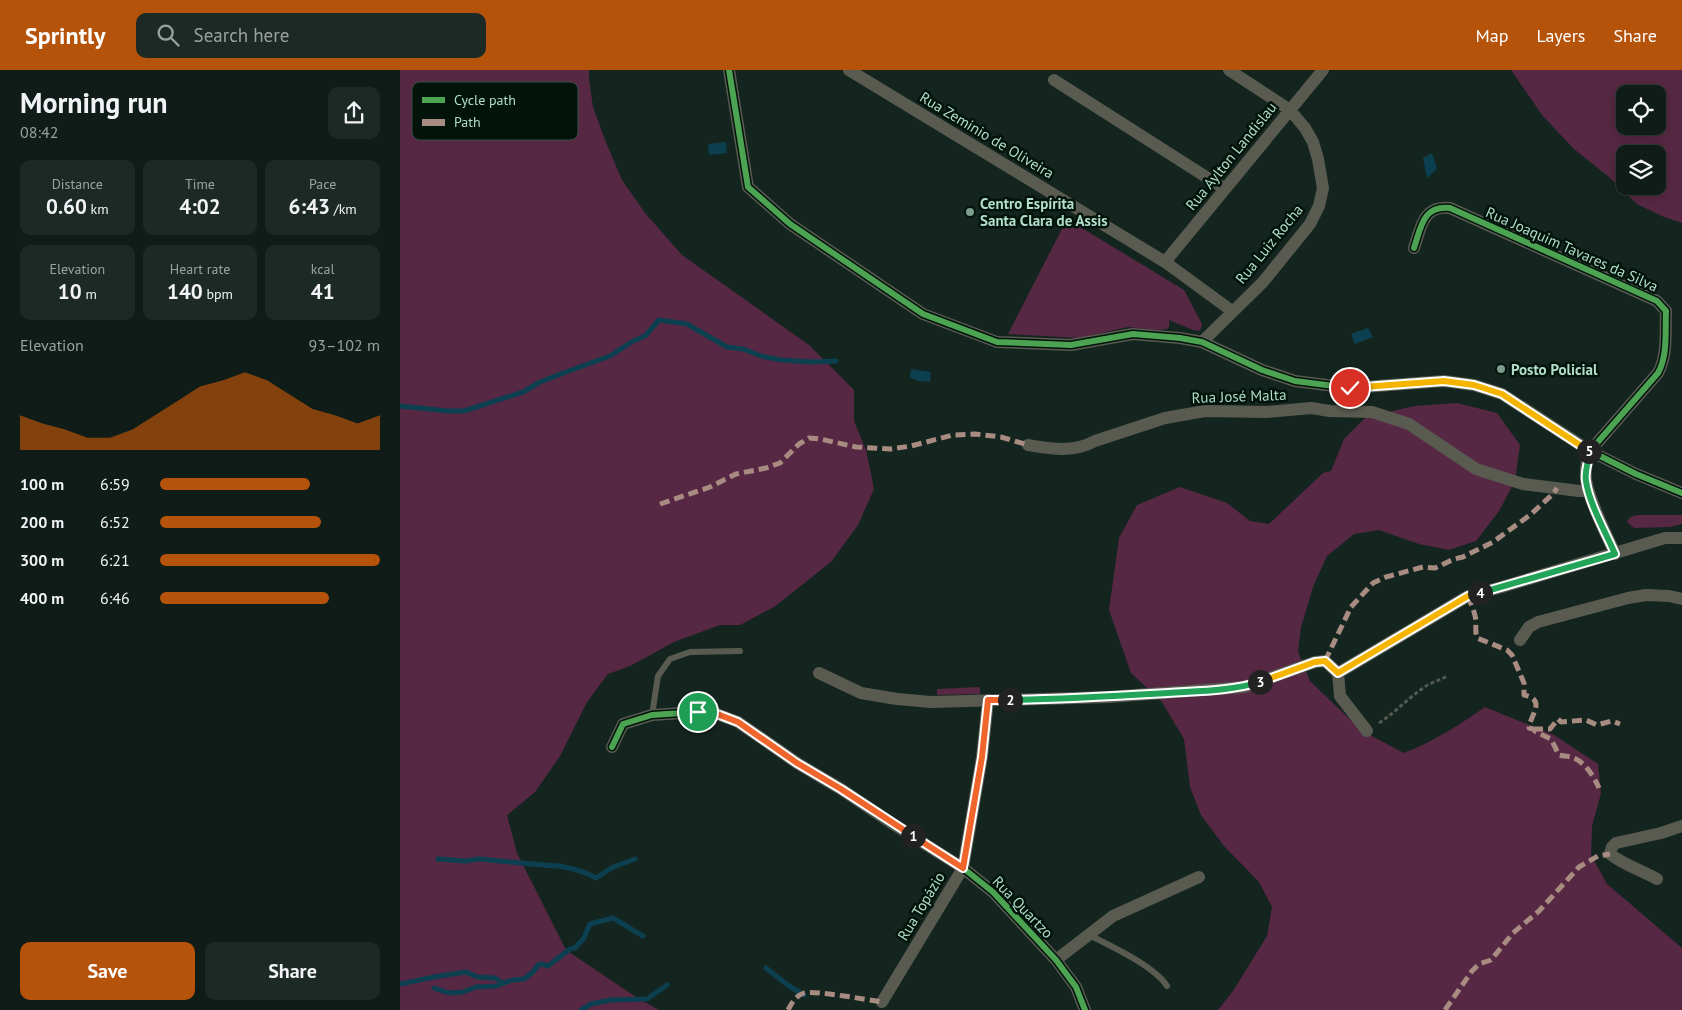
<!DOCTYPE html>
<meta charset="utf-8">
<style>
body{margin:0;font-family:"PT Sans",sans-serif;background:#1d2924;color:#f1f3f6;height:100vh;display:flex;flex-direction:column;font-size:19px;white-space:nowrap}
*{box-sizing:border-box;margin:0}
p{font-size:16px;color:#9ba1a1}
.icon{flex:none;width:28px;height:28px;fill:none;stroke:currentColor;stroke-width:2;stroke-linecap:round;stroke-linejoin:round}
.map{position:relative;flex:1;overflow:hidden}
.details{display:flex;flex-direction:column;background:#0f1c17;width:400px}
.details>*{flex:none}
.tools{position:absolute;left:1216px;top:15px;display:grid;gap:10px}
.tools a{display:grid;place-items:center;width:50px;height:50px;border-radius:10px;background:#0f1c17;box-shadow:0 2px 12px #0003,0 0 0 1px #2f3a36;font-size:25px}
.pin{position:absolute;display:grid;place-items:center;width:42px;height:42px;color:#fff;margin:-21px;border:2px solid #fff;border-radius:50%;box-shadow:0 1px 5px #0007}
.km{position:absolute;width:25px;height:25px;margin:-12px;border-radius:50%;background:#222;color:#fff;font-size:14px;line-height:25px;text-align:center}
.round{display:grid;place-items:center;flex:none;width:52px;height:52px;border-radius:10px;background:#1d2924}
.head{display:flex;align-items:center;justify-content:space-between;height:85px;padding:0 20px}
h1{font-size:28px;font-weight:800;line-height:38px}
.figures{display:grid;grid-template-columns:repeat(3,1fr);gap:8px;height:85px;padding:5px 20px}
.figures div{display:grid;align-content:center;border-radius:10px;background:#1d2924;text-align:center}
.figures b{font-size:21px;font-weight:800}
.figures small{font-size:14px;font-weight:400}
.figures p{font-size:14px}
.chart{height:140px;padding:10px 20px}
.chart p{display:flex;justify-content:space-between}
.chart svg{width:100%;height:90px;margin-top:5px;fill:#b45309;opacity:.7}
.cta{display:flex;gap:10px;margin-top:auto;padding:10px 20px}
.cta a{flex:1;height:58px;border-radius:10px;background:#b45309;color:#fff;font-size:20px;font-weight:800;line-height:58px;text-align:center}
.cta a+a{background:#1d2924;color:#f1f3f6}
ul{padding:0 20px;list-style:none;font-size:16px}
li{display:grid;grid-template-columns:80px 60px 1fr;align-items:center;height:38px}
li i{height:12px;border-radius:6px;background:#b45309}
header{display:flex;align-items:center;gap:30px;box-sizing:border-box;height:70px;padding:0 25px;background:#b45309;color:#fff}
header strong{font-size:24px}
nav{display:flex;gap:28px;margin-inline-start:auto;font-size:18px}
.search{width:350px;height:45px;background:#1d2924;display:flex;align-items:center;gap:12px;box-sizing:border-box;padding:0 18px;border-radius:10px;color:#9ba1a1;font-size:19px}
main{display:flex;flex:1;min-height:0}
.map>svg:first-child{display:block}
.green{fill:#572843;fill-rule:evenodd}
.water{fill:#0c4051}
.lines{fill:none;stroke-linecap:round;stroke-linejoin:round}
.stream{stroke:#0c4051;stroke-width:5}
.path{stroke:#535a51;stroke-width:3;stroke-dasharray:4 2.5;stroke-linecap:butt}
.service{stroke:#595b50;stroke-width:6}
.minor{stroke:#595b50;stroke-width:12}
.quiet{stroke:#a88b81;stroke-width:5;stroke-dasharray:10 5;stroke-linecap:butt}
.cycleway-casing{stroke:#01130b;stroke-width:9}
.cycleway{stroke:#4ca352;stroke-width:6}
.split-1-casing{stroke:#fff;stroke-width:10}
.split-2-casing{stroke:#fff;stroke-width:10}
.split-3-casing{stroke:#fff;stroke-width:10}
.split-4-casing{stroke:#fff;stroke-width:10}
.split-5-casing{stroke:#fff;stroke-width:10}
.split-6-casing{stroke:#fff;stroke-width:10}
.split-1{stroke:#f0652b;stroke-width:6}
.split-2{stroke:#f0652b;stroke-width:6}
.split-3{stroke:#22a559;stroke-width:6}
.split-4{stroke:#f5b400;stroke-width:6}
.split-5{stroke:#22a559;stroke-width:6}
.split-6{stroke:#f5b400;stroke-width:6}
.poi-dot{fill:#7a9d8e;stroke:#01130b;stroke-width:2}
.labels{text-anchor:middle;dominant-baseline:central;stroke-width:5;stroke-linejoin:round;paint-order:stroke}
.street-label{font-size:15px;fill:#b1ddca;stroke:#01130b}
.poi-label{font-size:15px;font-weight:bold;fill:#b1ddca;stroke:#01130b;text-anchor:start}
.key{fill:#01130b;stroke:#365044;stroke-width:1}
.key-label{font-size:14px;fill:#b1ddca}
</style>
<header>
<strong>Sprintly</strong>
<div class="search"><svg class="icon" aria-label="search" viewBox="0 0 24 24"><circle cx="10" cy="10" r="6"/><path d="M15 15l6 6"/></svg>Search here</div>
<nav><a>Map</a><a>Layers</a><a>Share</a></nav>
</header>
<main>
<section class="details">
<div class="head"><div><h1>Morning run</h1><p>08:42</p></div><a class="round"><svg class="icon" aria-label="share" viewBox="0 0 24 24"><path d="M12 15V3M7 8l5-5 5 5M5 13v7h14v-7"/></svg></a></div>
<div class="figures">
<div><p>Distance</p><b>0.60<small> km</small></b></div>
<div><p>Time</p><b>4:02</b></div>
<div><p>Pace</p><b>6:43<small> /km</small></b></div>
</div>
<div class="figures">
<div><p>Elevation</p><b>10<small> m</small></b></div>
<div><p>Heart rate</p><b>140<small> bpm</small></b></div>
<div><p>kcal</p><b>41</b></div>
</div>
<div class="chart"><p><span>Elevation</span>93–102 m</p>
<svg viewBox="0 0 160 44" preserveAspectRatio="none"><path d="M0 44V27L10 31L20 34L30 38L40 38L50 34L60 27L70 20L80 13L90 10L100 6L110 10L120 17L130 24L140 27L150 31L160 27V44z"/></svg>
</div>
<ul>
<li><b>100 m</b>6:59<i style="width:68%"></i></li>
<li><b>200 m</b>6:52<i style="width:73%"></i></li>
<li><b>300 m</b>6:21<i style="width:100%"></i></li>
<li><b>400 m</b>6:46<i style="width:77%"></i></li>
</ul>
<div class="cta"><a>Save</a><a>Share</a></div>
</section>
<div class="map">
<svg width="1282" height="940" viewBox="0 0 1282 940">
<rect width="100%" height="100%" fill="#14251f"/>
<path class="green" d="M 0,0 L 189,0 L 189,9 L 193,37 L 205,70 L 222,110 L 245,143 L 282,185 L 409,275 L 454,320 L 454,351 L 466,380 L 474,419 L 458,455 L 431,492 L 374,537 L 340,555 L 320,555 L 274,572 L 230,596 L 208,604 L 187,632 L 160,686 L 135,722 L 107,745 L 117,783 L 166,880 L 236,927 L 259,940 L 0,940 Z
M 1111,0 L 1282,0 L 1282,153 L 1264,147 L 1237,134 L 1209,107 L 1174,79 L 1142,45 ZM 1225,24 L 1258,24 L 1258,56 L 1225,56 ZM 1225,84 L 1258,84 L 1258,116 L 1225,116 Z
M 667,149 L 784,220 L 802,254 L 800,261 L 793,260 L 769,250 L 769,257 L 767,259 L 756,260 L 728,257 L 679,268 L 608,264 Z
M 1057,333 L 1097,343 L 1120,375 L 1115,411 L 1099,441 L 1076,471 L 1049,480 L 1019,474 L 979,460 L 954,464 L 927,486 L 914,514 L 901,557 L 898,582 L 910,611 L 962,661 L 1004,683 C 1033,672 1059,655 1085,637 L 1154,665 L 1198,694 L 1201,723 L 1192,756 L 1191,785 L 1207,814 L 1282,878 L 1282,940 L 818,940 L 833,921 L 867,866 L 872,837 L 859,812 L 824,776 L 801,745 L 790,717 L 784,669 L 762,632 L 731,603 L 709,540 L 719,468 L 737,435 L 780,417 L 827,433 L 850,451 L 869,454 L 923,403 L 931,401 L 944,369 L 966,347 L 1015,336 Z
M 1237,445 L 1282,445 L 1282,454 L 1270,457 L 1234,458 L 1227,452 L 1228,450 L 1230,447 Z
M 580,617 L 580,624 L 537,625 L 537,619 Z"/>
<path class="water" d="M 326,72 L 327,83 L 309,85 L 308,74 Z
M 1032,83 L 1037,99 L 1027,108 L 1023,88 Z
M 968,258 L 973,267 L 955,274 L 951,264 Z
M 511,299 L 531,302 L 530,312 L 518,311 L 510,307 Z"/>
<g class="lines">
<path class="stream" d="M 0,336 L 48,341 L 64,341 L 123,322 L 140,312 L 166,302 L 210,286 L 233,271 L 245,266 L 259,250 L 287,254 L 327,277 L 343,279 L 361,286 L 381,290 L 412,292 L 436,291
M 38,789 L 65,791 L 79,789 L 143,795 C 149,796 153,795 159,796 C 171,798 186,802 196,808 L 213,797 L 235,789
M 366,898 L 389,916 L 404,925
M 0,914 L 39,906 L 66,902 L 77,907 L 95,908 L 103,913
M 34,918 L 49,923 L 63,922 L 76,917 L 96,916 L 112,910 L 124,909 L 133,902 L 138,895 L 141,894 L 148,896 L 170,879 L 175,878 L 184,868 L 190,854 L 213,848 L 243,866
M 181,940 L 191,934 L 210,930 L 247,929 L 267,915"/>
<path class="path" d="M 979,653 C 996,642 1009,627 1026,616 C 1033,612 1041,609 1048,606"/>
<path class="service" d="M 252,645 L 258,606 L 270,589 L 290,582 L 340,581
M 689,865 C 711,876 754,896 767,916"/>
<path class="minor" d="M 329,0 L 348,117 L 390,154 L 523,244 L 597,272 L 671,275 L 733,264 L 780,268 L 802,272 L 862,300 L 895,311 L 950,318 L 1044,311 L 1074,315 L 1102,324 L 1190,381 L 1236,404 L 1282,423
M 449,0 L 765,192 L 832,241
M 654,10 L 825,119
M 1014,178 C 1021,157 1023,135 1050,138 L 1257,231 L 1266,241 C 1265,262 1268,285 1258,303 L 1190,381 C 1187,390 1185,398 1186,408 C 1187,427 1207,465 1215,484
M 765,192 L 923,0
M 802,272 L 863,212 L 910,154 L 919,136 L 923,118 L 918,89 L 913,72 L 905,58 L 890,40 L 829,0
M 628,375 C 652,379 673,383 695,371 L 765,348 L 805,341 L 867,342 L 911,338 L 930,341 L 972,342 L 1009,354 L 1076,399 L 1123,414 L 1179,421 L 1188,420
M 1120,570 L 1129,557 L 1138,552 L 1228,528 L 1246,525 L 1269,526 L 1282,529
M 419,603 L 461,623 L 497,629 L 531,632 L 568,631 L 709,627 L 844,617 L 915,592 L 925,591 L 938,603
M 967,661 L 940,626 L 938,603 L 1068,526 L 1102,517 L 1265,468 L 1282,468
M 212,677 L 223,654 L 252,645 L 298,642 L 317,644 L 338,652 L 397,693 L 441,719 L 493,754 L 563,798 L 593,822 L 656,890 L 676,917 L 685,940
M 1257,809 C 1241,800 1224,795 1210,784 L 1212,777 L 1216,773 L 1261,763 L 1282,756
M 656,890 L 713,846 L 799,807
M 482,932 L 563,798 L 582,687 L 588,630"/>
<path class="quiet" d="M 260,434 L 310,417 L 336,404 L 366,398 L 380,393 L 399,374 L 409,368 L 420,369 L 456,377 L 491,379 L 511,376 L 553,365 L 575,364 L 601,367 L 628,375
M 1068,526 C 1071,534 1075,542 1076,551 C 1076,557 1075,562 1077,568 L 1107,580 L 1112,585 L 1124,613 L 1124,625 C 1147,630 1130,645 1129,658 L 1133,659 L 1136,662 L 1151,669 L 1159,685 C 1163,686 1167,686 1171,687 C 1185,691 1194,707 1199,718
M 925,591 L 951,537 L 973,513 L 986,507 L 1023,497 L 1035,498 L 1054,489 L 1063,487 L 1093,472 L 1130,445 L 1153,424 L 1157,418
M 1133,659 L 1150,659 L 1158,649 L 1161,652 L 1186,650 L 1197,655 L 1212,651 L 1220,654
M 388,940 C 392,933 395,926 404,923 C 413,920 469,930 482,932
M 1045,940 L 1072,901 L 1079,894 L 1091,890 L 1113,863 L 1139,841 L 1179,797 L 1198,786 L 1210,784"/>
<g class="cycleway-casing">
<path id="cycleway" d="M 329,0 L 348,117 L 390,154 L 523,244 L 597,272 L 671,275 L 733,264 L 780,268 L 802,272 L 862,300 L 895,311 L 950,318 L 1044,311 L 1074,315 L 1102,324 L 1190,381 L 1236,404 L 1282,423
M 1014,178 C 1021,157 1023,135 1050,138 L 1257,231 L 1266,241 C 1265,262 1268,285 1258,303 L 1190,381 C 1187,390 1185,398 1186,408 C 1187,427 1207,465 1215,484
M 212,677 L 223,654 L 252,645 L 298,642 L 317,644 L 338,652 L 397,693 L 441,719 L 493,754 L 563,798 L 593,822 L 656,890 L 676,917 L 685,940"/>
</g>
<use href="#cycleway" class="cycleway"/>
</g>
<g class="lines">
<g class="split-1-casing">
<path id="split-1" d="M 298,642 L 317,644 L 338,652 L 397,693 L 441,719 L 513,766"/>
</g>
<g class="split-2-casing">
<path id="split-2" d="M 513,766 L 563,798 L 582,687 L 588,630 L 610,630"/>
</g>
<g class="split-3-casing">
<path id="split-3" d="M 610,630 C 663,629 715,626 768,623 C 799,621 830,621 860,612"/>
</g>
<g class="split-4-casing">
<path id="split-4" d="M 860,612 L 915,592 L 925,591 L 938,603 L 1068,526 L 1080,523"/>
</g>
<g class="split-5-casing">
<path id="split-5" d="M 1080,523 L 1215,484 C 1206,463 1189,433 1186,411 C 1184,400 1190,389 1189,381"/>
</g>
<g class="split-6-casing">
<path id="split-6" d="M 950,318 L 1044,311 L 1074,315 L 1102,324 L 1189,381"/>
</g>
<use href="#split-1" class="split-1"/>
<use href="#split-2" class="split-2"/>
<use href="#split-3" class="split-3"/>
<use href="#split-4" class="split-4"/>
<use href="#split-5" class="split-5"/>
<use href="#split-6" class="split-6"/>
</g>
<g class="poi-dot">
<circle cx="570" cy="142" r="5"/>
<circle cx="1101" cy="299" r="5"/>
</g>
<g class="labels">
<g class="street-label">
<text transform="translate(587 65) rotate(31)">Rua Zeminio de Oliveira</text>
<text transform="translate(831 86) rotate(-51)">Rua Aylton Landislau</text>
<text transform="translate(869 174) rotate(-51)">Rua Luiz Rocha</text>
<text transform="translate(1172 179) rotate(24)">Rua Joaquim Tavares da Silva</text>
<text transform="translate(839 326) rotate(-2)">Rua José Malta</text>
<text transform="translate(521 836) rotate(-59)">Rua Topázio</text>
<text transform="translate(623 837) rotate(46)">Rua Quartzo</text>
</g>
<g class="poi-label">
<text x="580" y="133">Centro Espírita<tspan x="580" dy="17">Santa Clara de Assis</tspan></text>
<text x="1111" y="299">Posto Policial</text>
</g>
</g>
<rect x="12" y="12" width="166" height="58" rx="8" class="key"/>
<rect x="22" y="27" width="23" height="6" fill="#4ca352"/>
<rect x="22" y="49" width="23" height="7" fill="#a88b81"/>
<g class="key-label">
<text x="54" y="35">Cycle path</text>
<text x="54" y="57">Path</text>
</g>
</svg>
<div class="tools">
<a><svg class="icon" aria-label="locate" viewBox="0 0 24 24"><circle cx="12" cy="12" r="6"/><path d="M12 2v4M12 18v4M2 12h4M18 12h4"/></svg></a>
<a><svg class="icon" aria-label="layers" viewBox="0 0 24 24"><path d="M12 4l9 5-9 5-9-5zM3 14l9 5 9-5"/></svg></a>
</div>
<div class="pin" style="left:298px;top:642px;background:#1e9e55"><svg class="icon" aria-label="arrive" viewBox="0 0 24 24"><path d="M6 21V4h12l-3 4 3 4H6"/></svg></div>
<div class="pin" style="left:950px;top:318px;background:#d93025"><svg class="icon" aria-label="check" viewBox="0 0 24 24"><path d="M5 12l5 5 9-10"/></svg></div>
<b class="km" style="left:513px;top:766px">1</b>
<b class="km" style="left:610px;top:630px">2</b>
<b class="km" style="left:860px;top:612px">3</b>
<b class="km" style="left:1080px;top:523px">4</b>
<b class="km" style="left:1189px;top:381px">5</b>
</div>
</main>
